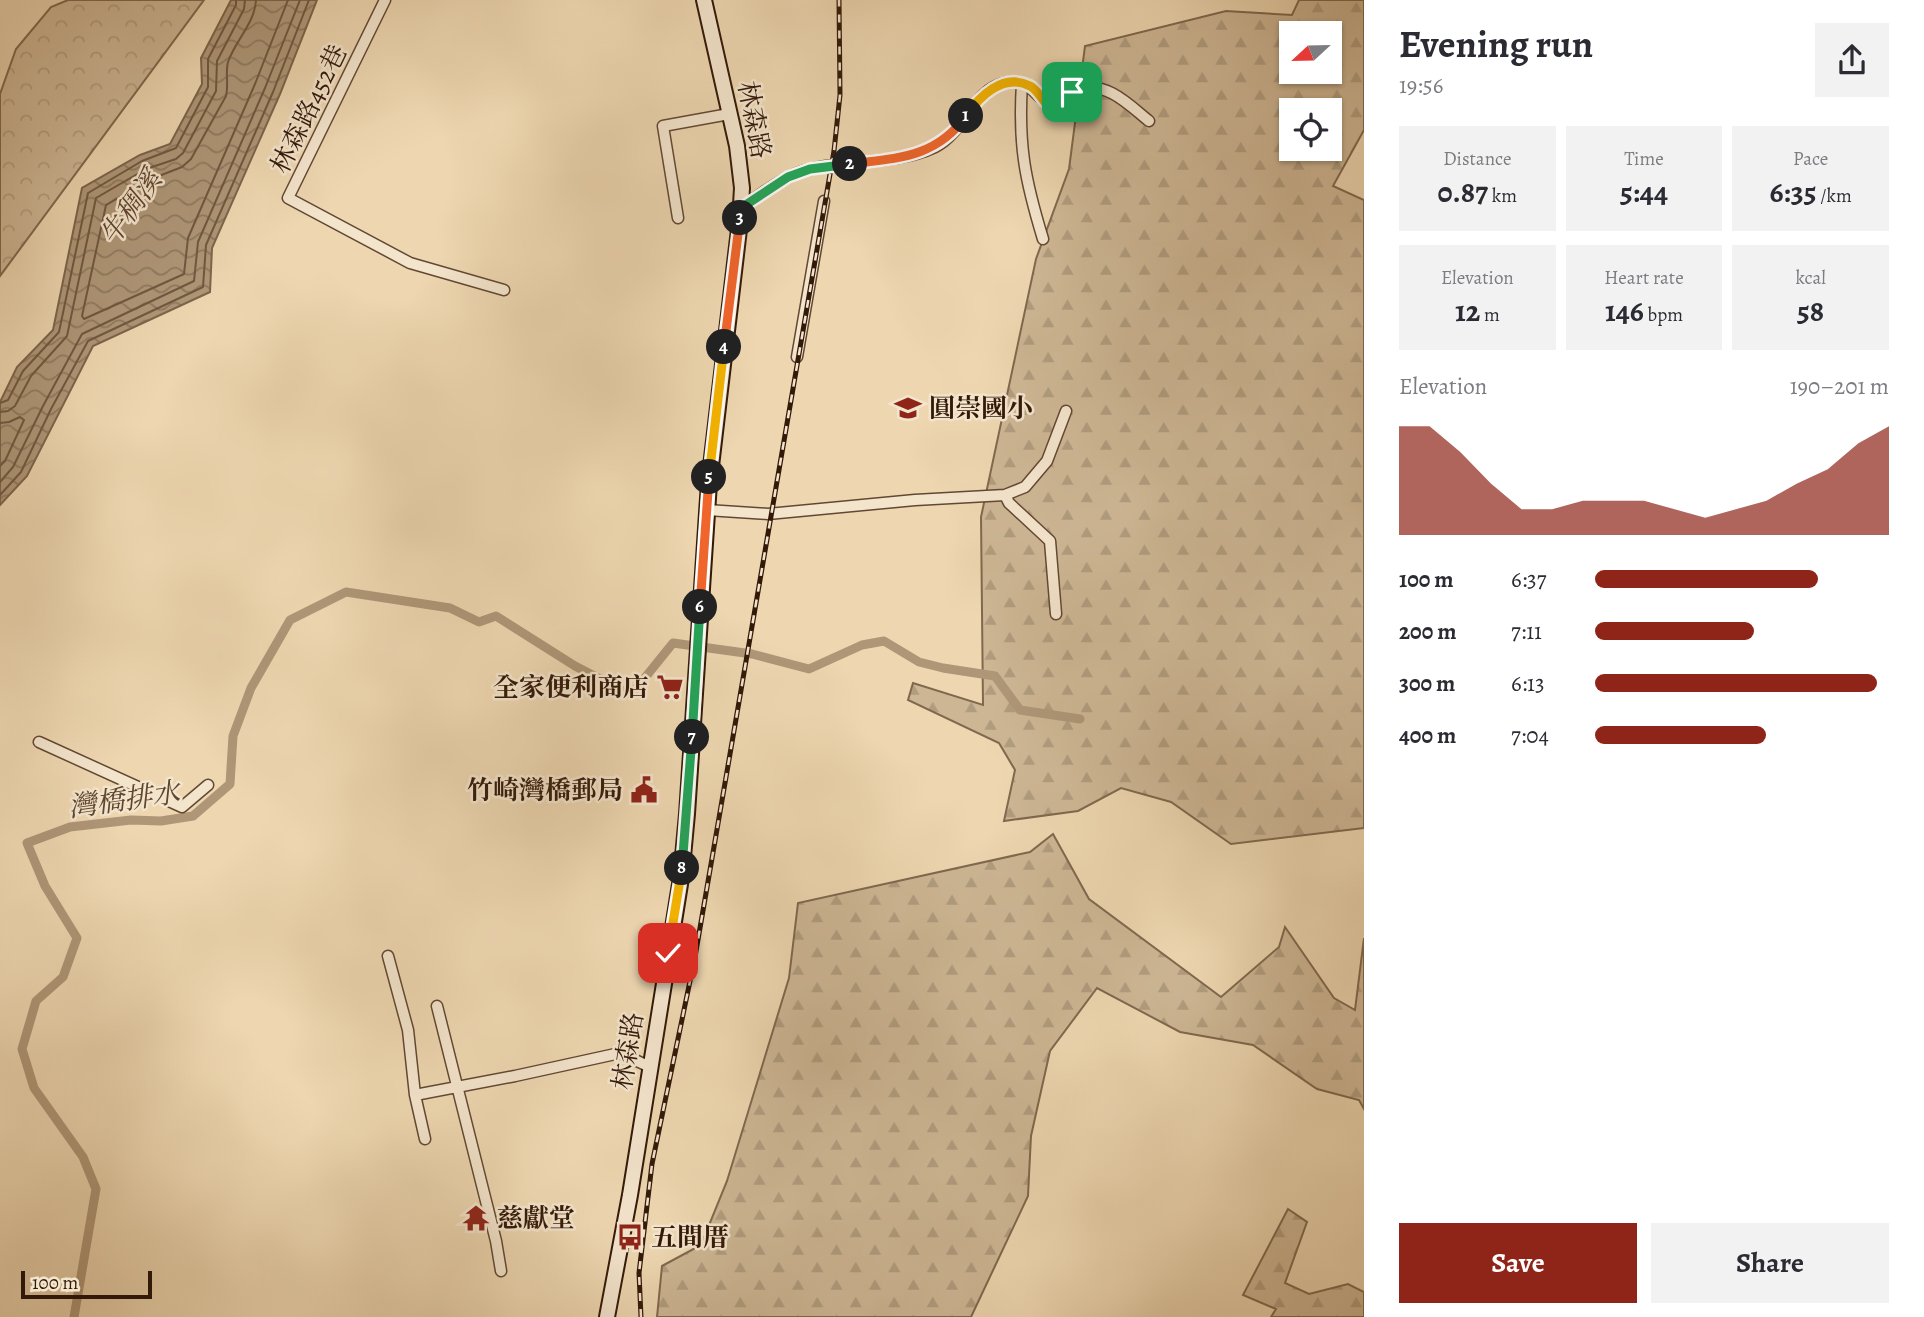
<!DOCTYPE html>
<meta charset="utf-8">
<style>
body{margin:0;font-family:Alegreya,"Noto Serif TC",serif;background:#f2f2f3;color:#2b2b33;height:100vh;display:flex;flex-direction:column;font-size:26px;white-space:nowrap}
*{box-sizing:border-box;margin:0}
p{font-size:23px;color:#7c7c81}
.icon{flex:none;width:38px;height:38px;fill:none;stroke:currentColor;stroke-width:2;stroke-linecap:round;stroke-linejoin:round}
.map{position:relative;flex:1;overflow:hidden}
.panel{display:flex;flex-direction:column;background:#fff;width:560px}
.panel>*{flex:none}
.needle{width:46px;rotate:248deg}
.controls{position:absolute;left:1279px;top:21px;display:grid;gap:14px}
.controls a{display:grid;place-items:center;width:63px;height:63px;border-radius:0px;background:#fff;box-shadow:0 2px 5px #0004;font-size:35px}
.scale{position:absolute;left:21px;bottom:18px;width:131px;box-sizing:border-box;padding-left:7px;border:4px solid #331909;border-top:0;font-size:19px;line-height:24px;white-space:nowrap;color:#331909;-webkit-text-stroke:5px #f3e4cc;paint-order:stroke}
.pin{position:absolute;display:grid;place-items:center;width:60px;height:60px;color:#fff;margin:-30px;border-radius:14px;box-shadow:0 4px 10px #0006}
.km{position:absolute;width:35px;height:35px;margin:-18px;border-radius:50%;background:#222;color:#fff;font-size:19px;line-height:35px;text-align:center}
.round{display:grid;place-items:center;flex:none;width:74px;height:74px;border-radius:0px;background:#f2f2f3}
.head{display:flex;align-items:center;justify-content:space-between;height:119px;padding:0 35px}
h1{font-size:38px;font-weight:600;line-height:52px}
.stats{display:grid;grid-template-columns:repeat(3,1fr);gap:10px;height:119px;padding:7px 35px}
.stats div{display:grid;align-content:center;border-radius:0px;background:#f2f2f3;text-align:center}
.stats b{font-size:30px;font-weight:600}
.stats small{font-size:19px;font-weight:400}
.stats p{font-size:19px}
.chart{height:196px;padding:14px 35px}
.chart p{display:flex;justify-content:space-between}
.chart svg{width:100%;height:126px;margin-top:7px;fill:#8f2418;opacity:.7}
.action{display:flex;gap:14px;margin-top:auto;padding:14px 35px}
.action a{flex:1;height:80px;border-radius:0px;background:#8f2418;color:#fff;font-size:28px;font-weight:600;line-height:80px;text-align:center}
.action a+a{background:#f2f2f3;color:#2b2b33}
ul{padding:0 35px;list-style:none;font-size:23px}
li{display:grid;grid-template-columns:112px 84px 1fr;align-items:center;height:52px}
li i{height:18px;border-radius:9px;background:#8f2418}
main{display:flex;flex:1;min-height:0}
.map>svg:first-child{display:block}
.forest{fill:url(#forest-firs);stroke:#80684e;stroke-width:2;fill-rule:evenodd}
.park{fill:url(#park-crowns);stroke:#80684e;stroke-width:2}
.water{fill:url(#water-waves);stroke:#7d644b;stroke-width:2}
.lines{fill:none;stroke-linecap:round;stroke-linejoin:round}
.shore{stroke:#705840;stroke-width:2}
.canal{stroke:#ae9677;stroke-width:9}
.street-casing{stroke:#624833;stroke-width:13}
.secondary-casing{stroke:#331909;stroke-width:18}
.street{stroke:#f3e4cc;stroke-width:10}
.secondary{stroke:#f3e4cc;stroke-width:14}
.rail-casing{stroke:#331909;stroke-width:5}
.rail{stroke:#f3e4cc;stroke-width:2.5;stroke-dasharray:8;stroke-linecap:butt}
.split-1-casing{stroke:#fff;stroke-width:14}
.split-2-casing{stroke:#fff;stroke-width:14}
.split-3-casing{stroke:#fff;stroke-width:14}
.split-4-casing{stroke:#fff;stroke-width:14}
.split-5-casing{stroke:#fff;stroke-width:14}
.split-6-casing{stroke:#fff;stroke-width:14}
.split-7-casing{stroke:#fff;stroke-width:14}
.split-8-casing{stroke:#fff;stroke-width:14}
.split-9-casing{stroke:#fff;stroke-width:14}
.split-1{stroke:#f5b400;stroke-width:9}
.split-2{stroke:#f0652b;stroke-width:9}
.split-3{stroke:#22a559;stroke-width:9}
.split-4{stroke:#f0652b;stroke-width:9}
.split-5{stroke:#f5b400;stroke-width:9}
.split-6{stroke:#f0652b;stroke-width:9}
.split-7{stroke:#22a559;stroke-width:9}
.split-8{stroke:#22a559;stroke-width:9}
.split-9{stroke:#f5b400;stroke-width:9}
.labels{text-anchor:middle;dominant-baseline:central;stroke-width:5;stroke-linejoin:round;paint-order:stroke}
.street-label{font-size:26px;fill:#331909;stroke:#f3e4cc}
.poi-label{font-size:26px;font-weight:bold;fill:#331909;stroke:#f3e4cc;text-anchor:start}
.water-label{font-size:28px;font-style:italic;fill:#5e4530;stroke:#f3e4cc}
</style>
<main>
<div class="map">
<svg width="1364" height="1317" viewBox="0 0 1364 1317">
<defs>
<pattern id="forest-firs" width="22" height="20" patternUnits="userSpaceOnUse" patternTransform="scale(1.75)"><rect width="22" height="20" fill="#cdb694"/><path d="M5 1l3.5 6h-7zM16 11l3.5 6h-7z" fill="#b09c7e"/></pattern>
<pattern id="park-crowns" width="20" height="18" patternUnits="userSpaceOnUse" patternTransform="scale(1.75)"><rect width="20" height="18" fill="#cdb694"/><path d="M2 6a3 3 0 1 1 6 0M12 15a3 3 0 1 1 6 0" fill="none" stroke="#b09c7e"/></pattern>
<pattern id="water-waves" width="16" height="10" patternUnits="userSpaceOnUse" patternTransform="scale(1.75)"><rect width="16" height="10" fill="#ae9677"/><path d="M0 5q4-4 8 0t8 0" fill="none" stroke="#8e7a60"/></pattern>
</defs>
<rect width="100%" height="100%" fill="#edd6b0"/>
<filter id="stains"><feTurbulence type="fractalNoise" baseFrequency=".00286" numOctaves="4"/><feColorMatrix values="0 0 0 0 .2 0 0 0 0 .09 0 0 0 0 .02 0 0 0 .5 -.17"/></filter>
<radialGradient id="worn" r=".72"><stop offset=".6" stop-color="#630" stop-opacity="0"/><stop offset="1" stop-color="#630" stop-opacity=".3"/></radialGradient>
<path class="forest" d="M 1299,0 L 1364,0 L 1364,130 L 1333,186 L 1364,200 L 1364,828 L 1231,844 L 1171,802 L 1121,788 L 1078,811 L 1004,821 L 1015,770 L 999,743 L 908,700 L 913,683 L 983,705 L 981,517 L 1036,259 L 1069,169 L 1085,46 L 1226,11 L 1292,15 ZM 1292,33 L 1330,33 L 1330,72 L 1292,72 ZM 1292,110 L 1330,110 L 1330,149 L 1292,149 Z
M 1053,834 L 1089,899 L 1221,997 L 1279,947 L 1285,927 L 1334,998 L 1355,1010 L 1364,938 L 1364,1109 L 1359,1100 L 1317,1089 L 1253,1045 L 1180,1032 L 1097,988 L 1050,1051 L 1031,1136 L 1028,1196 L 971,1317 L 657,1317 L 662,1266 L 701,1245 L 727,1181 L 789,978 L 798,903 L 1030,852 Z
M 1288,1209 L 1307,1222 L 1285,1283 L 1309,1294 L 1348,1284 L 1364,1292 L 1364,1317 L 1271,1317 L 1276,1309 L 1243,1295 Z"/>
<path class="park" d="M 68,0 L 204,0 L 0,276 L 0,94 L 16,49 L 51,7 Z"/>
<path class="water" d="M 231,0 L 317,0 L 280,94 L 212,248 L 210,292 L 93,346 L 27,476 L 0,505 L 0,402 L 17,367 L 53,330 L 82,188 L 140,155 L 170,144 L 202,84 L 201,58 Z"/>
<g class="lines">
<path class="shore" d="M 256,0 C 255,23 235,41 228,62 C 225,73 229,84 226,96 L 191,159 L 182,167 L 151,179 L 106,205 L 82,316 L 84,319 L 184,274 L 188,238 L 255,84 L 288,0
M 0,403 L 8,400 L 23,371 L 59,332 L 88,193 L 142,161 L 176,148 L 208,87 L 208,59 L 236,5 L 236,0
M 0,412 L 8,411 L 15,406 L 31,376 L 67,336 L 96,198 L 146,169 L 176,159 L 183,153 L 216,91 L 217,61 L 244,9 L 245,0
M 0,423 L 9,422 L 20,417 L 24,420 L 5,461 L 0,466
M 0,482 L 13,467 L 43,406 L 82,334 L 194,281 L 198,242 L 265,88 L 300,0
M 0,495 L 21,472 L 51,409 L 88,341 L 203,287 L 206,245 L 273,92 L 309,0"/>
<path class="canal" d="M 74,1317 L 96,1189 L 83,1157 L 34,1088 L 22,1049 L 36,1001 L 63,977 L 77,938 L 45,886 L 27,843 L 70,827 L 131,820 L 161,821 L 193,816 L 230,784 L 233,736 L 251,688 L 290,620 L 346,592 L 450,608 L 479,622 L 496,616 L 575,666 L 631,695 L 673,643 L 752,654 L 809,669 L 862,645 L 884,641 L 919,662 L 943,668 L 995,676 L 1020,710 L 1080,719"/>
<g class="street-casing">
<path id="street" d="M 385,0 L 288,198 L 410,263 L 504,290
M 1022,83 C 1018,145 1025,180 1043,239
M 741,208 C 762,194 784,175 810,169 C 851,159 896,165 935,147 C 964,133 973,89 1005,83 C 1034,77 1033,100 1051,102 C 1061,101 1070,92 1081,89 C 1108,82 1129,105 1149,121
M 678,218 L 663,126 L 729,114
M 797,357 L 824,201
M 1005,495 L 1009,503 L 1050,541 L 1056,614
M 707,510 L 768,514 L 915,500 L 1005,495 L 1025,487 L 1047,461 L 1066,411
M 39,742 L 182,807 L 208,785
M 388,956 L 408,1030 L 415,1095 L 515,1076 L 620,1053 L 650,1067
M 437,1006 L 496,1241 L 501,1271
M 415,1095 L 425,1139"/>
</g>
<g class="secondary-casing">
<path id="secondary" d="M 607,1317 L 630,1195 L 681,878 L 687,814 L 709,483 L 740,221 L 742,188 L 737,146 L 704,0"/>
</g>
<use href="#street" class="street"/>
<use href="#secondary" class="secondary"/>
<g class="rail-casing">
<path id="rail" d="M 641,1317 L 639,1273 L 652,1164 L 695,957 L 834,151 L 840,95 L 839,0"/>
</g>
<use href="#rail" class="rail"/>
</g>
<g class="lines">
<g class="split-1-casing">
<path id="split-1" d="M 966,116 C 979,97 1003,72 1030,86 C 1036,89 1040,96 1045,102 L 1056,102 L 1072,92"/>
</g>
<g class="split-2-casing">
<path id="split-2" d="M 850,164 C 897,158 936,158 966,116"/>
</g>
<g class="split-3-casing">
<path id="split-3" d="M 740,218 L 741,208 L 788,177 L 810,169 L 850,164"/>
</g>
<g class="split-4-casing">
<path id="split-4" d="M 724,347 L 740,218"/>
</g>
<g class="split-5-casing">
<path id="split-5" d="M 709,477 L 724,347"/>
</g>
<g class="split-6-casing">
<path id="split-6" d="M 700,607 L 709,477"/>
</g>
<g class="split-7-casing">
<path id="split-7" d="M 692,737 L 700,607"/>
</g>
<g class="split-8-casing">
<path id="split-8" d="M 682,868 L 692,737"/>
</g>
<g class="split-9-casing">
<path id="split-9" d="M 668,953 L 682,868"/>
</g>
<use href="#split-1" class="split-1"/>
<use href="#split-2" class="split-2"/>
<use href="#split-3" class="split-3"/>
<use href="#split-4" class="split-4"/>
<use href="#split-5" class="split-5"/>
<use href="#split-6" class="split-6"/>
<use href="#split-7" class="split-7"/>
<use href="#split-8" class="split-8"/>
<use href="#split-9" class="split-9"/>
</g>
<defs>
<g id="school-bare" transform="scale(2.1)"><path d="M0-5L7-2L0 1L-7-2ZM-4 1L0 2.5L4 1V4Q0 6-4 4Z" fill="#8f2418" stroke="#f3e4cc" stroke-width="2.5" paint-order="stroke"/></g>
<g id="supermarket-bare" transform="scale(2.1)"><path d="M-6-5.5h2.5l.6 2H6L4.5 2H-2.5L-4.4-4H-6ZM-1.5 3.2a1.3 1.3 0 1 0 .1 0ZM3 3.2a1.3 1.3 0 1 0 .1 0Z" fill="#8f2418" stroke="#f3e4cc" stroke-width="2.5" paint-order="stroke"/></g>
<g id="civic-bare" transform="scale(2.1)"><path d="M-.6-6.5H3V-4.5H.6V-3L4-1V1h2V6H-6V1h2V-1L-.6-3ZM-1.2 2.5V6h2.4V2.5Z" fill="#8f2418" stroke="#f3e4cc" stroke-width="2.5" paint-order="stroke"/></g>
<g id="temple-bare" transform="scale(2.1)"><path d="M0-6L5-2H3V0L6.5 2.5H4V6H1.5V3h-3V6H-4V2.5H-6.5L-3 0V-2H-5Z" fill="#8f2418" stroke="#f3e4cc" stroke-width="2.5" paint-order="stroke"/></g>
<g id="bus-bare" transform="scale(2.1)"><path d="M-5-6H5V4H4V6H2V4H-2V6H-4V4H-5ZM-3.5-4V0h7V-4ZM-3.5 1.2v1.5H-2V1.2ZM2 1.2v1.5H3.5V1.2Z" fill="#8f2418" stroke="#f3e4cc" stroke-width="2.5" paint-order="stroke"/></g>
</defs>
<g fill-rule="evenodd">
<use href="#school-bare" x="908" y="408"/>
<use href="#supermarket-bare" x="670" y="687"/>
<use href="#civic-bare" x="644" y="790"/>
<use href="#temple-bare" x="476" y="1218"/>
<use href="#bus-bare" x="630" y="1237"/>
</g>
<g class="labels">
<g class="street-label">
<text transform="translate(309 109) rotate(-64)">林森路452巷</text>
<text transform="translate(754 120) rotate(79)">林森路</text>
<text transform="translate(628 1051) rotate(-81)">林森路</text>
</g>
<g class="poi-label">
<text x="929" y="408">圓崇國小</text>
<text x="649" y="687" text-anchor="end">全家便利商店</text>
<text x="623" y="790" text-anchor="end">竹崎灣橋郵局</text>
<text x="497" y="1218">慈獻堂</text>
<text x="651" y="1237">五間厝</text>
</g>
<g class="water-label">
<text transform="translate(131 208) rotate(-55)">牛稠溪</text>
<text transform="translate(124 800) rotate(-8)">灣橋排水</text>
</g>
</g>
<rect width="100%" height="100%" filter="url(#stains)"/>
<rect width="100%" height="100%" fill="url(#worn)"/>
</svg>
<div class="controls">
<a><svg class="needle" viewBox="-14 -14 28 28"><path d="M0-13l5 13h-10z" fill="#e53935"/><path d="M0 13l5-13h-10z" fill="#7c7c81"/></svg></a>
<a><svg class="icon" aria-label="locate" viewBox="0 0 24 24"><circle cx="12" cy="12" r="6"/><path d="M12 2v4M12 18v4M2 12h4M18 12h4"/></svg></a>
</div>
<div class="scale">100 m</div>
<div class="pin" style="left:1072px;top:92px;background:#1e9e55"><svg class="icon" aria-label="arrive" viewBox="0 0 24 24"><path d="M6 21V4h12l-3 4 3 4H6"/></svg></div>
<div class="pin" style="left:668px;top:953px;background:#d93025"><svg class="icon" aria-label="check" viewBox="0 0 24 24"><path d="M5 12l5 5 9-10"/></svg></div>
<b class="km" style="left:966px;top:116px">1</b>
<b class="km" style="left:850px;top:164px">2</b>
<b class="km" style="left:740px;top:218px">3</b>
<b class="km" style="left:724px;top:347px">4</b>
<b class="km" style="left:709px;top:477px">5</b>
<b class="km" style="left:700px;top:607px">6</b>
<b class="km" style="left:692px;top:737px">7</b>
<b class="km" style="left:682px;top:868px">8</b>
</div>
<section class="panel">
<div class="head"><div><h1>Evening run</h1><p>19:56</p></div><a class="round"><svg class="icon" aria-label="share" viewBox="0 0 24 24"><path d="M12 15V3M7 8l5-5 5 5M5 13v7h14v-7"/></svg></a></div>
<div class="stats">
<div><p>Distance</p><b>0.87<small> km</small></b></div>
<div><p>Time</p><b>5:44</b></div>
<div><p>Pace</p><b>6:35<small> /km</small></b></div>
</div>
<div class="stats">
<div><p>Elevation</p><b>12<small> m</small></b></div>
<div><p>Heart rate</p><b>146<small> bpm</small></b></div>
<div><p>kcal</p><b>58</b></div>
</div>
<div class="chart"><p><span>Elevation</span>190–201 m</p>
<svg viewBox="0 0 160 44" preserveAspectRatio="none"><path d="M0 44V6L10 6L20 15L30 26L40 35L50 35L60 32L70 32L80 32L90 35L100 38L110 35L120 32L130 26L140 21L150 12L160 6V44z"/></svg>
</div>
<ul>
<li><b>100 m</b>6:37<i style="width:76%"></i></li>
<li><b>200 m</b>7:11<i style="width:54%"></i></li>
<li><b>300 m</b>6:13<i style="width:96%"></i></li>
<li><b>400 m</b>7:04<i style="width:58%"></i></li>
</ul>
<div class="action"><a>Save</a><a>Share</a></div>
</section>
</main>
